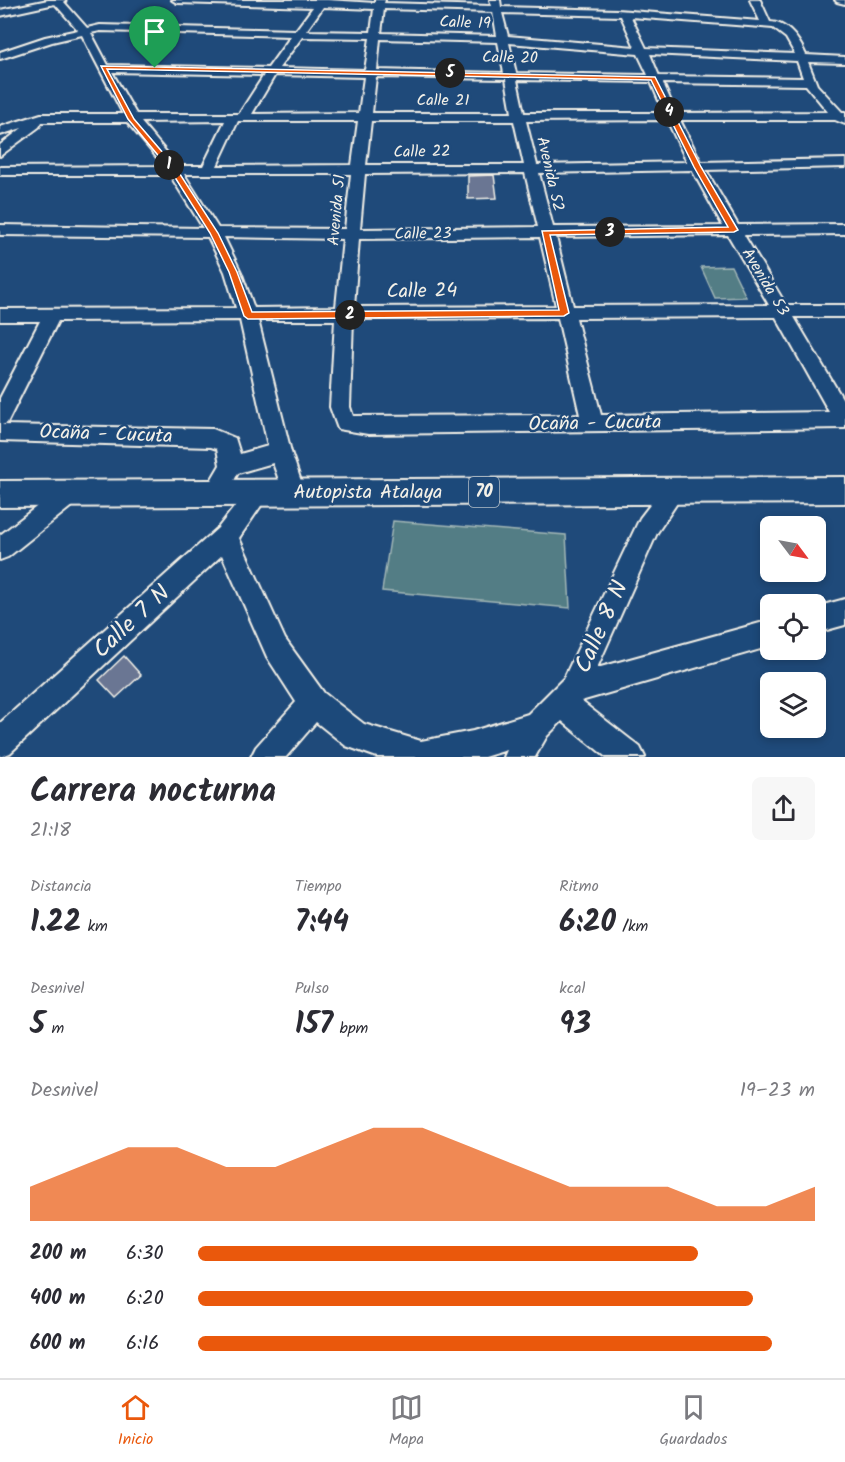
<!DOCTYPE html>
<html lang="es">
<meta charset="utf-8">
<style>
body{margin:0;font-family:Kalam,sans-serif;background:#f7f7f7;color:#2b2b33;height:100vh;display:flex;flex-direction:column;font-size:22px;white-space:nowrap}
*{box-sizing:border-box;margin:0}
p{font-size:20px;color:#7c7c81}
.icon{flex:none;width:33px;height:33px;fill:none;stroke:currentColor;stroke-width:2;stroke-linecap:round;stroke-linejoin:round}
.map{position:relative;height:757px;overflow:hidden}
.side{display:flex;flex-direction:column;background:#fff;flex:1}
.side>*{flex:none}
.needle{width:39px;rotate:122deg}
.controls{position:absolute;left:760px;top:516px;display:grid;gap:12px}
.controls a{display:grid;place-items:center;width:66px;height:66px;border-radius:9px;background:#fff;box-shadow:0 3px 9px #0003;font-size:30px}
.pin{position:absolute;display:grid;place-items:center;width:51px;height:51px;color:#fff;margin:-62px -26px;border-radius:50% 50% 50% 0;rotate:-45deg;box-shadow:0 0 6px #0007}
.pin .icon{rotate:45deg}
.km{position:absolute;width:30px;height:30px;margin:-15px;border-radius:50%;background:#222;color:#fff;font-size:16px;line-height:30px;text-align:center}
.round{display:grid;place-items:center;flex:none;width:63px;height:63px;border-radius:9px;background:#f7f7f7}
.head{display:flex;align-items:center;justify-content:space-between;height:102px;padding:0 30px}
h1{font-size:33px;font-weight:600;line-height:45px}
.metrics{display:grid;grid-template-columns:repeat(3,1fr);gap:9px;height:102px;padding:6px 30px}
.metrics div{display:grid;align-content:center}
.metrics b{font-size:30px;font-weight:600}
.metrics small{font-size:16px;font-weight:400}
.metrics p{font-size:16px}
.chart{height:168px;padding:12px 30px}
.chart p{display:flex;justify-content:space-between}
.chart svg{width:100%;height:108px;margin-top:6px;fill:#ea580c;opacity:.7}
ul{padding:0 30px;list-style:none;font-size:20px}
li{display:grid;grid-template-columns:96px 72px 1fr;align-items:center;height:45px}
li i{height:15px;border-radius:8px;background:#ea580c}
.dock{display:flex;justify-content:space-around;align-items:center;height:84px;border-top:2px solid #e1e1e2;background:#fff;font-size:16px;color:#7c7c81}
.dock a{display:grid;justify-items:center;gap:3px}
.dock .active{color:#ea580c}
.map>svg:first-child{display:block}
.green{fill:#527d85;stroke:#a3b7b6;stroke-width:1.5}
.building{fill:#6b7693;stroke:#f4f1e8;stroke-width:1.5}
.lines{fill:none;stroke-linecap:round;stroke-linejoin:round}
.minor-casing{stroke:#f4f1e8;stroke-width:4}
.major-casing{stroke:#f4f1e8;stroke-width:4}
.minor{fill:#1f4a7a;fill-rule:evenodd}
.major{fill:#1f4a7a;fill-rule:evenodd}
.route{fill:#ea580c;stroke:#fff;stroke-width:1.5;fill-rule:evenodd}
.labels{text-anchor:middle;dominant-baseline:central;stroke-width:5;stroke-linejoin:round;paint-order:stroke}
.far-street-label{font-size:16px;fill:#f4f1e8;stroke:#1f4a7a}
.shield{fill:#1f4a7a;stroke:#b4bfc7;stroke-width:1.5}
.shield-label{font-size:18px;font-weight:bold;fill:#f4f1e8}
.street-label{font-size:20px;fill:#f4f1e8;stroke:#1f4a7a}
.near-street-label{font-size:24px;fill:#f4f1e8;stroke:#1f4a7a}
</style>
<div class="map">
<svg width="845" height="757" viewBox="0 0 845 757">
<rect width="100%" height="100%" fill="#1f4a7a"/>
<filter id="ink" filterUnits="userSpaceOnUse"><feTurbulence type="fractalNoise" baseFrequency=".0167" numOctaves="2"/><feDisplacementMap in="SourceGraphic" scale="12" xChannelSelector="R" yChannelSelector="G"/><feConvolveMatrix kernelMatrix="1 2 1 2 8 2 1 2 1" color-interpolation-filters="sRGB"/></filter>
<g filter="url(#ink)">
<path class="green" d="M 731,266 L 746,297 L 715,298 L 701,267 Z
M 393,521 L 566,535 L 570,608 L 382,591 Z"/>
<path class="building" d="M 494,175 L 497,198 L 468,199 L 468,176 Z
M 124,656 L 141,675 L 116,698 L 99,680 Z"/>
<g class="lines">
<g class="minor-casing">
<path id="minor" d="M 48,0 L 66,0 L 64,2 L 87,28 L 100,25 L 296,30 L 313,7 L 177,3 L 172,0 L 328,0 L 375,3 L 375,0 L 385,0 L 384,3 L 492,6 L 490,0 L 500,0 L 501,7 L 617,10 L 760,21 L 750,0 L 760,0 L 770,22 C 788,23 799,39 806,55 L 845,57 L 845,63 L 808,62 L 817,85 L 842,112 L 845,112 L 845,124 L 835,120 L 680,120 L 701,162 L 845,159 L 845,167 L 706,170 L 738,225 L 845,224 L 845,234 L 744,235 L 786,305 L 845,305 L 845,317 L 794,317 L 845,403 L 845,428 L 368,434 L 338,429 L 330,407 L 335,320 L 258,320 L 291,452 L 305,493 L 302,500 L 294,503 L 286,500 L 273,463 L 238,473 C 230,487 225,508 206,501 L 203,494 L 220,465 L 217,449 L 211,447 L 0,441 L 0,398 L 40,321 L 0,321 L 0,309 L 236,308 L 225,272 L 208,237 L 0,235 L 0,225 L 203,228 L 170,175 L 0,175 L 0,167 L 164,166 L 127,122 L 42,122 L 39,127 L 0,156 L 0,145 L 22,128 L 0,135 L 0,127 L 41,114 L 123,114 L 82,35 L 52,42 L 0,59 L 0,52 L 45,37 L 78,30 L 55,4 L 0,16 L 0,10 ZM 323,7 L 374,9 L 371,32 L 306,31 ZM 384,9 L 493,12 L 497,36 L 381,33 ZM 502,13 L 621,16 L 635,47 L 508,36 ZM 631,17 L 773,28 L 786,38 L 795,54 L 646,48 ZM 100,31 L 291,36 L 268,68 L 108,65 L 91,33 ZM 302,37 L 370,38 L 365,70 L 279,68 ZM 380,39 L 498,42 L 504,73 L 377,70 ZM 509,43 L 638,54 L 648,75 L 516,73 ZM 650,54 L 797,61 L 803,78 L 659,76 ZM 112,72 L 264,75 L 239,114 L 136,114 ZM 275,75 L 364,77 L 359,113 L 252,114 ZM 376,77 L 506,79 L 512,113 L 372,113 ZM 517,80 L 651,82 L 664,113 L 524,113 ZM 663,83 L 806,85 L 828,112 L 676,113 ZM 667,120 L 687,162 L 537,165 L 526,121 ZM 225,121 L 203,166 L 178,166 L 141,122 ZM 238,121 L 358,121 L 352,165 L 217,166 ZM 371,121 L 514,121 L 524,165 L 366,165 ZM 692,170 L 723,226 L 553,227 L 539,173 ZM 525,173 L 538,227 L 360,229 L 365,174 ZM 184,174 L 351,174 L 345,229 L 218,228 ZM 728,235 L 769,305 L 573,306 L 556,237 ZM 224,237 L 343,239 L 336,307 L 254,308 L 241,272 ZM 540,237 L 556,306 L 354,307 L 359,239 ZM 776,317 L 829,412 L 601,415 L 576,318 ZM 558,318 L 580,415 L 353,416 L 350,407 L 353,319 ZM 240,320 L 268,446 L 240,454 L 235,438 L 213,429 L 2,425 L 7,423 L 58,321 Z
M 835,0 L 845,0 L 845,4 L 837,2 Z
M 674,481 L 682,484 L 685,491 L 657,533 L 597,668 L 771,620 L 771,646 L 581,701 L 640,747 L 645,757 L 606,757 L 562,721 L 547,736 L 535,757 L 504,757 L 507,750 L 484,757 L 377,757 L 346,746 L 316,722 L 286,757 L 251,757 L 256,747 L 296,702 L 267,657 L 222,555 L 10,753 L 0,757 L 0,723 L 218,528 L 250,487 L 258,484 L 266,487 L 269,494 L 239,538 L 285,639 L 324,693 L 364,724 L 421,741 L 473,731 L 528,714 L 564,678 L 640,518 L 666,484 Z
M 70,484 L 78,487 L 81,494 L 78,501 L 8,557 L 0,560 L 0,535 L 62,487 Z
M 845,599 L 845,625 L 816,633 L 816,607 Z"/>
</g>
<g class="major-casing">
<path id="major" d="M 845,477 L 845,503 L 0,507 L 0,481 Z"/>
</g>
<use href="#minor" class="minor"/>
<use href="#major" class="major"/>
</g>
</g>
<path class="route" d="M 101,66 L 655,77 L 701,167 L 738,230 L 734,232 L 550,235 L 569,313 L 564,316 L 248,319 L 244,316 L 229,272 L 210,233 L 171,171 L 128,119 ZM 107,69 L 651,80 L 694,167 L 728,227 L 542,231 L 559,310 L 252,312 L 237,272 L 218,233 L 176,168 L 134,119 Z"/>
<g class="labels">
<g class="far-street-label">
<text transform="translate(465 23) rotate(2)">Calle 19</text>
<text transform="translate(510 58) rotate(1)">Calle 20</text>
<text x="443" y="100">Calle 21</text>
<text transform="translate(422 152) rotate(-1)">Calle 22</text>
<text transform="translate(550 174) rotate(77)">Avenida 52</text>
<text transform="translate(337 210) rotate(-85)">Avenida 51</text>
<text transform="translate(423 234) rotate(-1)">Calle 23</text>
<text transform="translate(765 282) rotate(59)">Avenida 53</text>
</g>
<rect class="shield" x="469" y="477" width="30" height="30" rx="4.5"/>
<g class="shield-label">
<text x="484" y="492">70</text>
</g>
<g class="street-label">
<text transform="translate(422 292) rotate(-1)">Calle 24</text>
<text transform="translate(595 424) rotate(-1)">Ocaña - Cucuta</text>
<text transform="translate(106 435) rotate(2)">Ocaña - Cucuta</text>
<text x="368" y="493">Autopista Atalaya</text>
</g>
<g class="near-street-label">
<text transform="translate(132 622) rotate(-43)">Calle 7 N</text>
<text transform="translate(602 627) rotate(-66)">Calle 8 N</text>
</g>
</g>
</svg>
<div class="controls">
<a><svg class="needle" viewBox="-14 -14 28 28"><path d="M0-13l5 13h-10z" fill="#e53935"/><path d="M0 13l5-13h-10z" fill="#7c7c81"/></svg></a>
<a><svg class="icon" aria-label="locate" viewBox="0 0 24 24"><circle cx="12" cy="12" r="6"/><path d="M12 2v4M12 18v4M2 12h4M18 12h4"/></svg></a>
<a><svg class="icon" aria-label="layers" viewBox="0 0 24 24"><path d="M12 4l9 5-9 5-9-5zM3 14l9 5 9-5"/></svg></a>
</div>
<div class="pin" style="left:155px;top:68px;background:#1e9e55"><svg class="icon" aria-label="arrive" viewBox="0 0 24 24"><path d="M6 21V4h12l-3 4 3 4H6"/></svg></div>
<b class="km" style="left:169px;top:165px">1</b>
<b class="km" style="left:350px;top:315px">2</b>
<b class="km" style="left:610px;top:232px">3</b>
<b class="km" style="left:669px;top:112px">4</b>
<b class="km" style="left:450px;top:73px">5</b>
</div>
<section class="side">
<div class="head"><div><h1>Carrera nocturna</h1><p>21:18</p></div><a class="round"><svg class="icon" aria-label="share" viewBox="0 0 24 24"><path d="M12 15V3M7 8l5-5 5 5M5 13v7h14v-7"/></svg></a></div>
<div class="metrics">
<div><p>Distancia</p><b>1.22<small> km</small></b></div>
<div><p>Tiempo</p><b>7:44</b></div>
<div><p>Ritmo</p><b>6:20<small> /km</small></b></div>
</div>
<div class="metrics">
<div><p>Desnivel</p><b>5<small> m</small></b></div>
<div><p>Pulso</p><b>157<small> bpm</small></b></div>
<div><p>kcal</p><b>93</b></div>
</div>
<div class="chart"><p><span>Desnivel</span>19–23 m</p>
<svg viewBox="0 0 160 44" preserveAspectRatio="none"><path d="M0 44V30L10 22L20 14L30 14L40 22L50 22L60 14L70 6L80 6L90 14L100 22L110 30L120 30L130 30L140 38L150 38L160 30V44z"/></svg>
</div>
<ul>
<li><b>200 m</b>6:30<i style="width:81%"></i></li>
<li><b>400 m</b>6:20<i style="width:90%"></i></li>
<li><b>600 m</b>6:16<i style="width:93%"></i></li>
</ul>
</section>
<nav class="dock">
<a class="active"><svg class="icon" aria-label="home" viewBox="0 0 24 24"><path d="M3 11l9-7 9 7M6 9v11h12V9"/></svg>Inicio</a>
<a><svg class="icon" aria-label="map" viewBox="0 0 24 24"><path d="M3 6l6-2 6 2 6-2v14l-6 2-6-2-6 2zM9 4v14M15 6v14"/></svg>Mapa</a>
<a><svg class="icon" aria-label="saved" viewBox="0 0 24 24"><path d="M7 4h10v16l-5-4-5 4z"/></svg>Guardados</a>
</nav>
